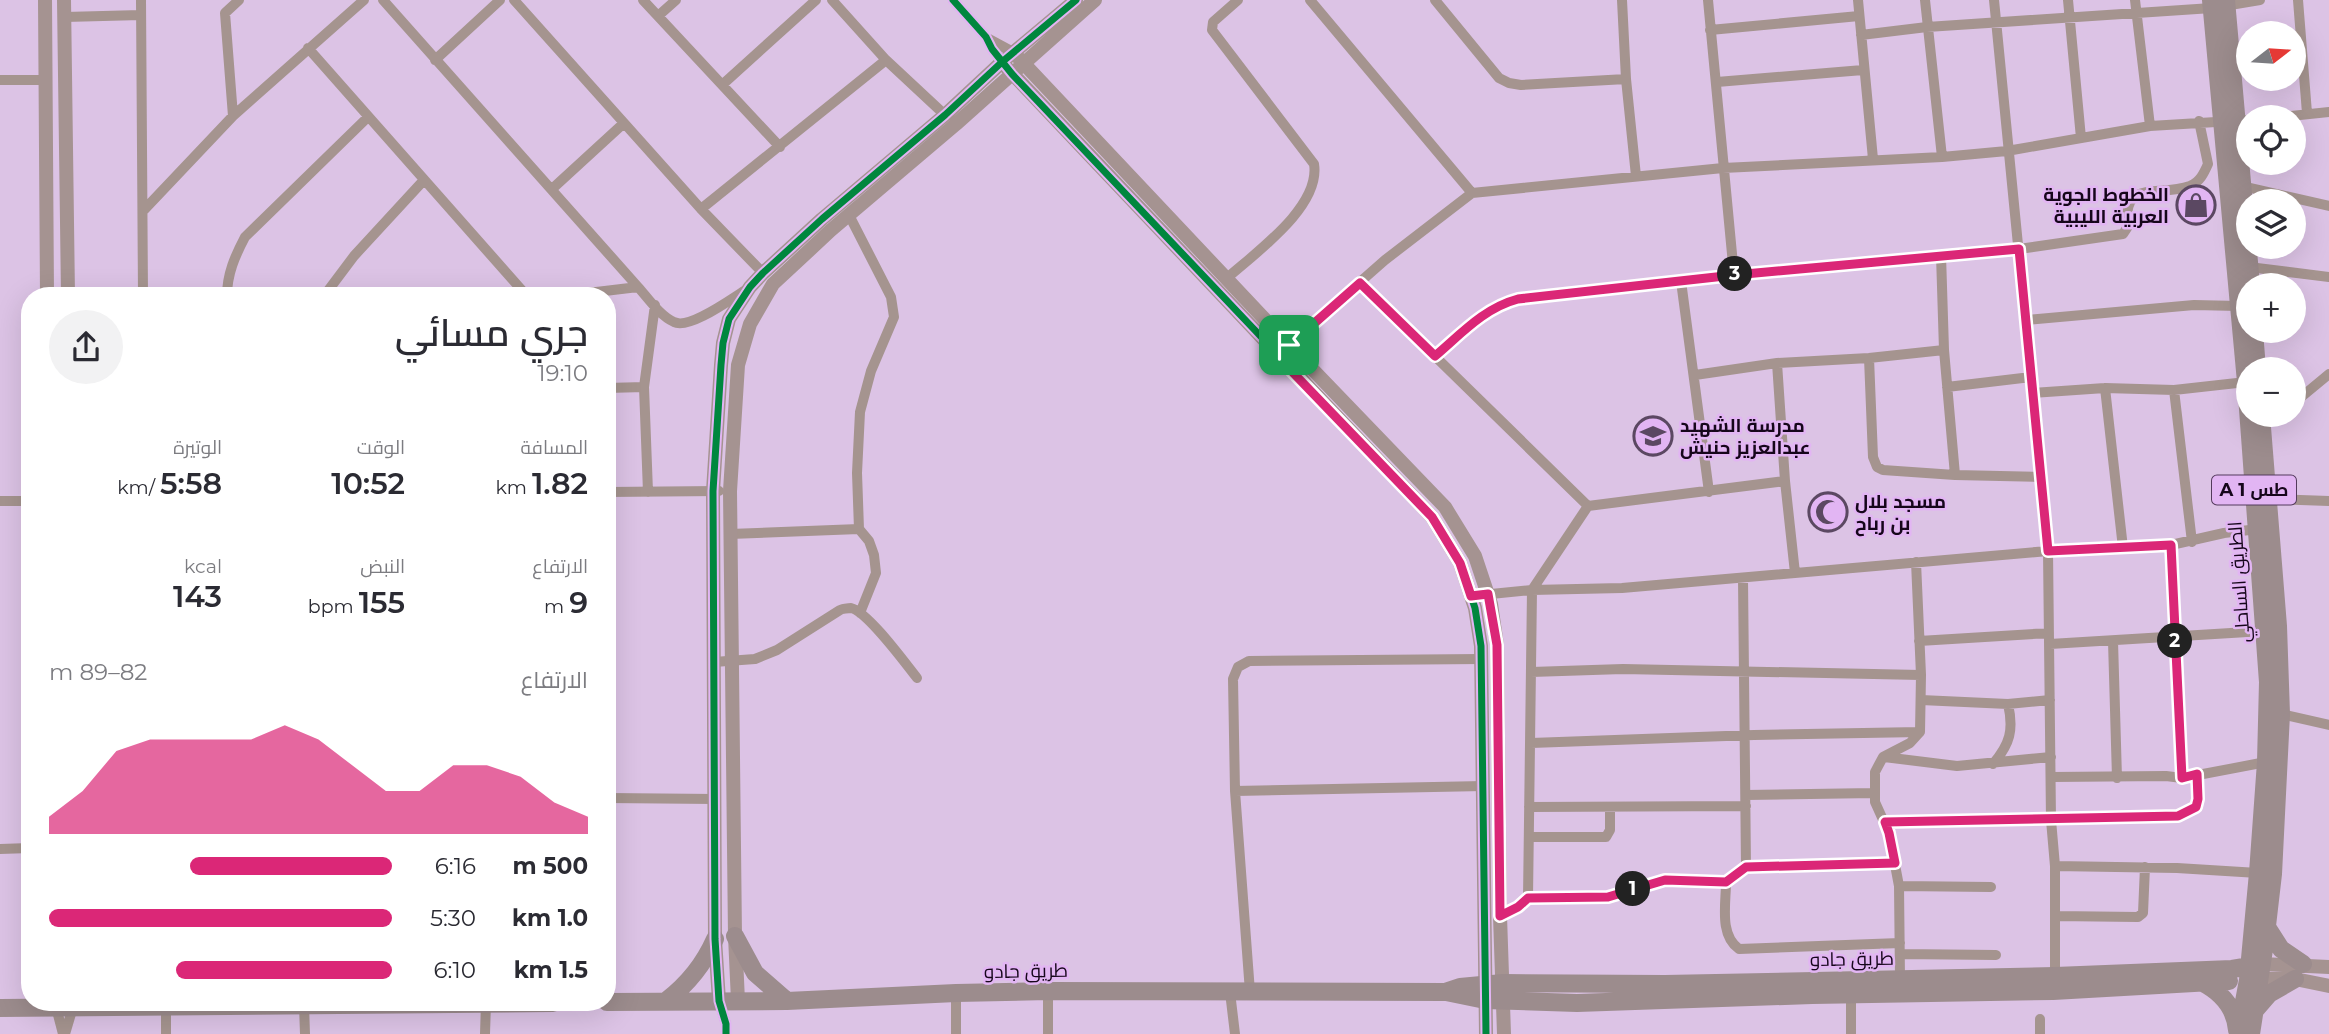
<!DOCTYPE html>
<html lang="ar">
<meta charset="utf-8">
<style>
body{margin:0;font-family:Montserrat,Cairo,sans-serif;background:#f2f2f3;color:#2b2b33;direction:rtl;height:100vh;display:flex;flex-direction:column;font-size:26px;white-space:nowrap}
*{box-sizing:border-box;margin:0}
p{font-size:23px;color:#7c7c81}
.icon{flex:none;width:38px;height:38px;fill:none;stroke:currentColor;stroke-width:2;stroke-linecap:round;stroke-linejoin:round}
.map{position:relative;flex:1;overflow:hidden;direction:ltr}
.panel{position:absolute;left:21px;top:287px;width:595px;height:724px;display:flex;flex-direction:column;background:#fff;border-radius:28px;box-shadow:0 7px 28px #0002;direction:rtl}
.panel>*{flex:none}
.needle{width:46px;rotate:73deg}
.buttons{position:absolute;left:2236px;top:21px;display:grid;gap:14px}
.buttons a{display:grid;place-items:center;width:70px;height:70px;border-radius:50%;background:#fff;box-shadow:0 7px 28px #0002;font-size:35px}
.pin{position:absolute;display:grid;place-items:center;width:60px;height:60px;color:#fff;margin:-30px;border-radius:14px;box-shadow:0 4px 10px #0006}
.km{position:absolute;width:35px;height:35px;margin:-18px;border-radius:50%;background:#222;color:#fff;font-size:19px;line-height:35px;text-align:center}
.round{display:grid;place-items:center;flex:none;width:74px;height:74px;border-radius:37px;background:#f2f2f3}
.overview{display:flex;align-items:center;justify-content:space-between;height:119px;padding:0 28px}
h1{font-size:38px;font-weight:600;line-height:52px}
.figures{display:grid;grid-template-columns:repeat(3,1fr);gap:10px;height:119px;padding:7px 28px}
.figures div{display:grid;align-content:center}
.figures b{font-size:30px;font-weight:600}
.figures small{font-size:19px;font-weight:400}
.figures p{font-size:19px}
.chart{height:196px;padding:14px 28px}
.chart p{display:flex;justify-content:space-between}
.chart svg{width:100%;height:126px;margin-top:7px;fill:#db2777;opacity:.7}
ul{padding:0 28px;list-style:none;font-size:23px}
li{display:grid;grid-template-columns:112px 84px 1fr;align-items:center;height:52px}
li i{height:18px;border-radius:9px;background:#db2777}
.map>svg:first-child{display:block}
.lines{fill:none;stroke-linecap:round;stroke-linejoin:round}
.street{stroke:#a5948f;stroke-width:10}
.secondary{stroke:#a59391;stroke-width:14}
.highway{stroke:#9c8c8d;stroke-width:18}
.cycleway-casing{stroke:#e2b5f3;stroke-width:11}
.cycleway{stroke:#00873e;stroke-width:7}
.route-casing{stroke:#fff;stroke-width:14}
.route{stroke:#db2777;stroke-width:9}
.labels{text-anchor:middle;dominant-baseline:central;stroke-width:5;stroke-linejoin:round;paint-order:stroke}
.shield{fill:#e2b5f3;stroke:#533a5c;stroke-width:2}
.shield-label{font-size:18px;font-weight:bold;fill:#16061b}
.poi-label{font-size:19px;font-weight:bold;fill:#16061b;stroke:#e2b5f3;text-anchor:start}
.street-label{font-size:19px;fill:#16061b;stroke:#e2b5f3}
</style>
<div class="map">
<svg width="2329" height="1034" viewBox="0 0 2329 1034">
<rect width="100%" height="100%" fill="#dcc3e5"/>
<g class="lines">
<path class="street" d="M 141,0 L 143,296
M 239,0 L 225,13 L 233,116 L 364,0
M 383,0 L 638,287 C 648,298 660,316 674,322 C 689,330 731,299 744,291
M 514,0 L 701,209 L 763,273
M 643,0 L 780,147
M 832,0 L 886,60 L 945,115
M 953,0 L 986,37 L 1002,62
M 1310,0 L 1472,193
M 1435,0 L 1499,78 L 1509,83 L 1521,85 L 1626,79
M 1622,0 L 1626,79 L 1636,176
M 1708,0 L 1734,275
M 1858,0 L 1873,159
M 1925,0 L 1942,157
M 1994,0 L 2048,551 L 2051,820 L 2055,866 L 2055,976
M 2068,0 L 2081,138
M 2135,0 L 2150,126
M 2298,0 L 2307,113
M 658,16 L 676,0
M 65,17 L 141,15
M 1710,30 L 1859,16
M 1861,35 L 1927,27 L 2212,8 L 2260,0
M 987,38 L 1013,52
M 308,48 L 527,296
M 435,60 L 500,0
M 0,80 L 45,80
M 1717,82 L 1863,70
M 722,85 L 816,0
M 2282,117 L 2329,112
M 2242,186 L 2329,206
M 552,189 L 624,123
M 701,209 L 886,60
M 143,211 L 233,116
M 849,215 L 891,297 L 894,317 L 871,371 L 860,412 L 857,473 L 859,529 L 869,541 L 874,555 L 876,573 L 860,613
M 2249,267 L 2329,277
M 1226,279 C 1255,253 1321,207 1314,164 L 1212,30 L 1213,22 L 1238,0
M 1681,281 L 1709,492
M 1360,283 L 1588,506 L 1532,590 L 1528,898
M 227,296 C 227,274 235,256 245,237 L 368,117
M 324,296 L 354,256 L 424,180
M 563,296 L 638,287
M 2026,320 L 2194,305 L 2238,306
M 1285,348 L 1385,260 L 1472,193 L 1723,168 L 1942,157 L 2007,151 L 2150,126 L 2249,120
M 1435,357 C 1461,334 1484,308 1518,299 L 1734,275 L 2019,249 L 2123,234 L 2127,228 C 2123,177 2157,198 2190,186 C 2200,182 2204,173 2208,164 L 2199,121
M 1869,358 L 1873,457 L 1877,467 L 1883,470 L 1955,475 L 1944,350 L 1941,255
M 1777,363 L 1785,481 L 1795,573
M 1695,375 L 1777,363 L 1869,358 L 1944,350
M 1947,387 L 2031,377
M 607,388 L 644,387
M 2105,388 L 2123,548
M 2174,390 L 2192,542
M 2032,393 L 2105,388 L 2174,390 L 2246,382
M 2294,403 L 2329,374
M 2262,424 L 2276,415
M 1955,475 L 2041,477
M 607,492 L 719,491
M 648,492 L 644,387 L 655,305
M 2267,499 L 2329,501
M 0,501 L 30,501
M 1588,506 L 1785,481
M 730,534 L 859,529
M 2171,545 L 2182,778
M 1743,579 L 1746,867 L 1895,863
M 1471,596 L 1532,590 L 1622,588 L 2048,551 L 2171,545 L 2224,533 L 2258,529
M 1919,641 L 2049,633
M 2113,641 L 2117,778
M 2050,644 L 2264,631
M 714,662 L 755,659 L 777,650 L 840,610 C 841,609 849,608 851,608 C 868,612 905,663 917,678
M 1531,672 L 1623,669 L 1921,675
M 1921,700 L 2008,704 L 2050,700
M 2281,714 L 2329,725
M 1531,743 L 1754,735 L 1920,732
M 1884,757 L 1957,766 L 2051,757
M 1993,764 C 2010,744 2014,730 2008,704
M 2052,777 L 2166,776 L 2182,778 L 2266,762
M 1235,791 L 1484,786
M 1746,795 L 1874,793
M 607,798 L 715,799
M 1529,807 L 1746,806
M 1885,822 L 2178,816 L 2195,807 L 2198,799 L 2197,774
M 1529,837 L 1606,837 L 1610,830 L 1610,807
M 0,849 L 30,848
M 2055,866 L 2177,868 L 2258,873
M 1746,867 L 1726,882 C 1726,904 1719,935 1739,949 L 1900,943
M 1899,886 L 1991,887
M 1500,916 L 1518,907 L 1528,898 L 1608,897 L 1665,880 L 1726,882
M 2055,916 L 2138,917 L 2143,913 L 2145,867
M 1900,954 L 1996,955
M 1900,979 L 1899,886 L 1889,833 L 1875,802 L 1875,772 L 1883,757 L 1910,743 L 1920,732 L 1921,675 L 1916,562
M 1048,991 L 1048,1034
M 1230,992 L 1235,1034
M 1250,992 L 1235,791 L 1233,679 L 1238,667 L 1249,661 L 1481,659
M 956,993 L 956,1034
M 1851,994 L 1851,1034
M 719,1001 L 726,1024 L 726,1034
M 304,1005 L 305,1034
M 56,1007 L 63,1034
M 65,1034 L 73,1007
M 166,1034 L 166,1006
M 485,1034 L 486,1003
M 2040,1034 L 2040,1019"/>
<path class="secondary" d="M 45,0 L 47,296
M 64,0 L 68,296
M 1013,52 L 1289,345 L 1445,507 L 1475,556 L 1491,604 L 1497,645 L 1500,916 L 1504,1034
M 1007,68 L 1432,517 L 1460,563 L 1475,608 L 1481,646 L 1486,1034
M 2262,964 L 2329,967
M 2260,979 L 2295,979 L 2329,986
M 719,1001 L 715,939 L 713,491 L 721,365 L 723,343 L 729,319 L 750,287 L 763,273 L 822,219 L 945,115 L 1002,62 L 1076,0
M 738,1001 L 735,936 L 730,491 L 738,365 L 750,324 L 773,284 L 831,230 L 956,124 L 1095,0"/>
<path class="highway" d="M 2211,0 L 2246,382 L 2268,682 L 2266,762 L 2258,873 L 2248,980 L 2238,1034
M 2226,0 L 2251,285
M 2254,331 L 2257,369
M 2267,927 L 2281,949 L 2303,964
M 735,936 L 755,973 L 787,1001
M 2201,982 C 2221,992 2235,1007 2237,1030
M 1446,992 L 1485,1000 L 1577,1003 L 1812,995 L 2053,991 L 2229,981
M 667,1000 C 689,983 704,964 715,939
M 607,1002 L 787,1001 L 956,993 L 1048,991 L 1445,992 L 1460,987 L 1503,983 L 1665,984 L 2055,976 L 2232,969 L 2262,964
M 0,1008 L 553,1003
M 2256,1009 L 2269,994 L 2295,979
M 2251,1034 L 2265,943 L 2273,874 L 2281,714 L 2278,626 L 2261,415"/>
<g class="cycleway-casing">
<path id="cycleway" d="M 953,0 L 986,37 L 992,49 L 1012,74 L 1432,517 L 1460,563 L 1475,608 L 1481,646 L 1486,1034
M 726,1034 L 726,1024 L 719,1001 L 715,939 L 713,491 L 721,365 L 723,343 L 729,319 L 750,287 L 763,273 L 822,219 L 945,115 L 1002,62 L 1076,0"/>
</g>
<use href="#cycleway" class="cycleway"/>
</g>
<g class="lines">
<g class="route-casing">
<path id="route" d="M 2019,249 L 2048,551 L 2171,545 L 2182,778 L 2197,774 L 2198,799 L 2196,807 L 2178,816 L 1885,822 L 1889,833 L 1895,863 L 1746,867 L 1726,882 L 1665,880 L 1608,897 L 1528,898 L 1518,907 L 1500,916 L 1497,645 L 1488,594 L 1471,596 L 1460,563 L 1432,517 L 1277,356 L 1360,283 L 1435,356 C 1461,334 1484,308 1518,299 L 1734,275 Z"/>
</g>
<use href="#route" class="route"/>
</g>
<defs>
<g id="shop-ring" transform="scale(2.0125)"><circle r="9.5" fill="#e2b5f3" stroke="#5b4862" stroke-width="1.5"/><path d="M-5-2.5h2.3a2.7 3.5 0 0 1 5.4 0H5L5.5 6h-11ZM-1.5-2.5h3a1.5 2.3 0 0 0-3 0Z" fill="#5b4862"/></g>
<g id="school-ring" transform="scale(2.0125)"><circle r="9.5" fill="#e2b5f3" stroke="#5b4862" stroke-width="1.5"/><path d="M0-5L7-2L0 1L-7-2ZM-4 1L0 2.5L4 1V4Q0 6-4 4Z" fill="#5b4862"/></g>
<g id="mosque-ring" transform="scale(2.0125)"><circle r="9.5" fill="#e2b5f3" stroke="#5b4862" stroke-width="1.5"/><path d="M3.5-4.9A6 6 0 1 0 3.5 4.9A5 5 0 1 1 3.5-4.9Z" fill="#5b4862"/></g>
</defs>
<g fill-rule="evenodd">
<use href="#shop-ring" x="2196" y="205"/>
<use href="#school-ring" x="1653" y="436"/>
<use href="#mosque-ring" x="1828" y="512"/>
</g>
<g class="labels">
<rect class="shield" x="2212" y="475.5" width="84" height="29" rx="5"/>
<g class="shield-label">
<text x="2254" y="490">A 1 طس</text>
</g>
<g class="poi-label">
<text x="2169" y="194" text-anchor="end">الخطوط الجوية<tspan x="2169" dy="22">العربية الليبية</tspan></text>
<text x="1680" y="425">مدرسة الشهيد<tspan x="1680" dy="22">عبدالعزيز حنيش</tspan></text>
<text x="1855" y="501">مسجد بلال<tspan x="1855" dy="22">بن رباح</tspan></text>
</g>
<g class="street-label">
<text transform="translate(2239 582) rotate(-94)">الطريق الساحلي</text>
<text transform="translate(1852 959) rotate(-1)">طريق جادو</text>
<text transform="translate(1026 971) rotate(-1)">طريق جادو</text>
</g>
</g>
</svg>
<div class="buttons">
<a><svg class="needle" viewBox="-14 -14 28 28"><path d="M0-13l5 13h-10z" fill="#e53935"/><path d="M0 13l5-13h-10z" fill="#7c7c81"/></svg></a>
<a><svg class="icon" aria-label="locate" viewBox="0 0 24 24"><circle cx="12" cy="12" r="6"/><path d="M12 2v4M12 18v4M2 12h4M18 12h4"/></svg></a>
<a><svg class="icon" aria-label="layers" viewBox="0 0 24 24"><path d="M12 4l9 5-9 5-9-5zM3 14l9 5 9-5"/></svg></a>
<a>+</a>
<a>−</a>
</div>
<div class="pin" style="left:1289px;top:345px;background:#1e9e55"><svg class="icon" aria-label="arrive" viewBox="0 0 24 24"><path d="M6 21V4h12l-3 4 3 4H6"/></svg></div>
<b class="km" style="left:1633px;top:889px">1</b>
<b class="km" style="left:2175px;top:641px">2</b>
<b class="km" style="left:1735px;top:274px">3</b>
<section class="panel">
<div class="overview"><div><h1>جري مسائي</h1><p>19:10</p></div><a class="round"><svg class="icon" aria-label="share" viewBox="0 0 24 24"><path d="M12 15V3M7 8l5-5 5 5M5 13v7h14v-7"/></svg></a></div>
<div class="figures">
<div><p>المسافة</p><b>1.82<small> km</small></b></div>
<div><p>الوقت</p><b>10:52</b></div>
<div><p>الوتيرة</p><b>5:58<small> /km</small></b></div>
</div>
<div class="figures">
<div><p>الارتفاع</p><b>9<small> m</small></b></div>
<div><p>النبض</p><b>155<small> bpm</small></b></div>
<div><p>kcal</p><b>143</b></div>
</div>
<div class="chart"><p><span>الارتفاع</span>82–89 m</p>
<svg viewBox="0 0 160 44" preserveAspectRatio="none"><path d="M0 44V38L10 29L20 15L30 11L40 11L50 11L60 11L70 6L80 11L90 20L100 29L110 29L120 20L130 20L140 24L150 33L160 38V44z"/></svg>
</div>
<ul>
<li><b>500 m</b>6:16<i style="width:59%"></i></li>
<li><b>1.0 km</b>5:30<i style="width:100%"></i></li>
<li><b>1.5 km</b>6:10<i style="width:63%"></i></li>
</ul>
</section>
</div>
